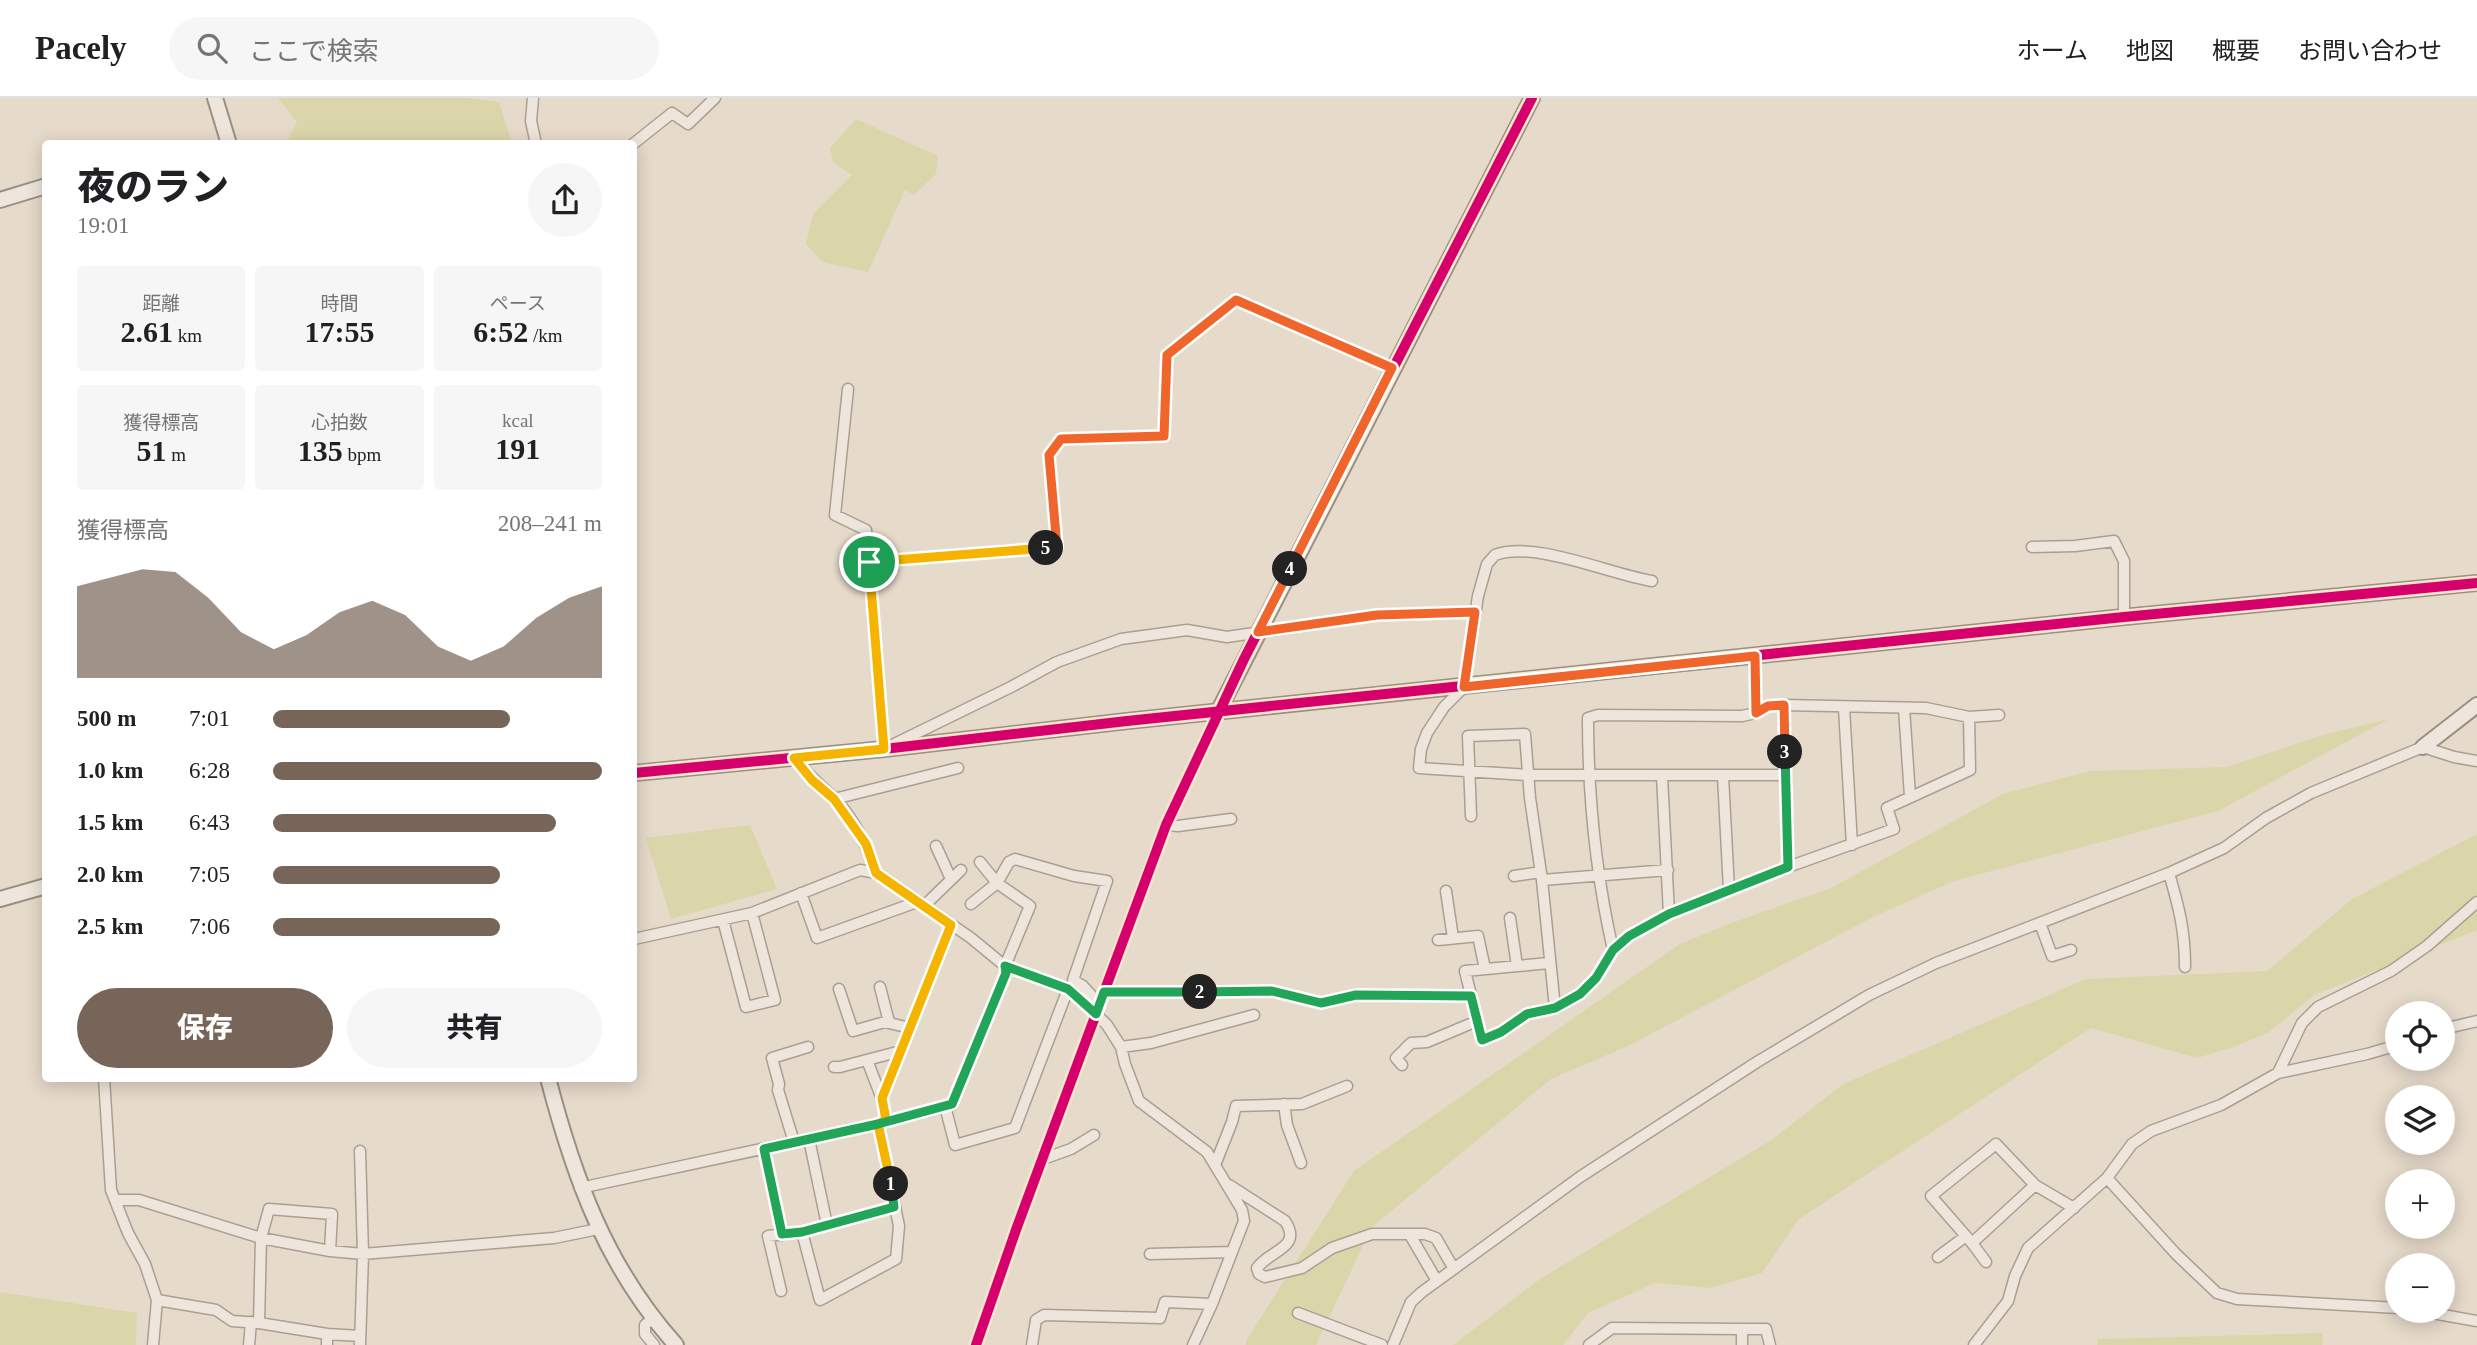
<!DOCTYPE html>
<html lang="ja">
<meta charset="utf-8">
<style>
body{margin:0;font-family:"Times New Roman","Noto Sans JP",serif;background:#f6f6f6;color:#202124;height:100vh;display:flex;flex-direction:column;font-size:26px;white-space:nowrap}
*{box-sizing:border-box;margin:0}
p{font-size:23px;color:#757577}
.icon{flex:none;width:38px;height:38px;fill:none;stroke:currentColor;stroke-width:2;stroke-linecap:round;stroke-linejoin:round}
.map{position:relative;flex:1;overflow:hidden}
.details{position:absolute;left:42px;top:42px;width:595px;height:942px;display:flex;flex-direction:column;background:#fff;border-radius:7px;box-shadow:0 4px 18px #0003}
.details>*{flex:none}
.controls{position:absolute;left:2385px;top:903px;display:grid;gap:14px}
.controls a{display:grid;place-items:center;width:70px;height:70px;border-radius:50%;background:#fff;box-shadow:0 4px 18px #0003;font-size:35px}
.pin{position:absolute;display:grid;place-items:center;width:60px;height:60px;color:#fff;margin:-30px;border:4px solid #fff;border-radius:50%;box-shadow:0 2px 7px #0007}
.km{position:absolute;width:35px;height:35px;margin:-18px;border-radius:50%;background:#222;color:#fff;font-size:19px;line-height:35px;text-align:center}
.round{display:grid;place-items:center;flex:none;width:74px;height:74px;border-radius:37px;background:#f6f6f6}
.head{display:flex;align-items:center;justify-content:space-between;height:119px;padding:0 35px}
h1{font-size:38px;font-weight:800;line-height:52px}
.metrics{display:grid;grid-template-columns:repeat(3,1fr);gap:10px;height:119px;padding:7px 35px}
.metrics div{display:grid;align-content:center;border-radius:7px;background:#f6f6f6;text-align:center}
.metrics b{font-size:30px;font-weight:800}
.metrics small{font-size:19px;font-weight:400}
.metrics p{font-size:19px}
.chart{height:196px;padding:14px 35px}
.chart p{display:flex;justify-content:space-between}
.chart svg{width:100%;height:126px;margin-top:7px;fill:#766558;opacity:.7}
.cta{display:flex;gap:14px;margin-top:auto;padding:14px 35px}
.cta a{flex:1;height:80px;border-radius:42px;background:#766558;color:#fff;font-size:28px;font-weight:800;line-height:80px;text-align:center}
.cta a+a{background:#f6f6f6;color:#202124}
ul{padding:0 35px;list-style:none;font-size:23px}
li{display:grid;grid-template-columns:112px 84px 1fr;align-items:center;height:52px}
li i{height:18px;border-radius:9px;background:#766558}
header{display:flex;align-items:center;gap:42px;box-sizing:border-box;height:98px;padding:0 35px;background:#fff;border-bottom:2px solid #e0e0e0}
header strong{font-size:33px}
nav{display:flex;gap:38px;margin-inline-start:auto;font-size:24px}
.search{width:490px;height:63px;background:#f6f6f6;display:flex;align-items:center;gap:18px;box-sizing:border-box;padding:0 24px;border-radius:38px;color:#757577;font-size:26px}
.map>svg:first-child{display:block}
.green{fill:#dbd6aa}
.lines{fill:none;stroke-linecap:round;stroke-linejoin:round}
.street-casing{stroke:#ab9f94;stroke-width:13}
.secondary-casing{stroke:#9a8f83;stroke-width:18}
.street{stroke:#eee6dc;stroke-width:10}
.secondary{stroke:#eee6dc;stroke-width:14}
.cycleway-casing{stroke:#f9e7cd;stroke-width:15}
.cycleway{stroke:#d6006c;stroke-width:10}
.split-1-casing{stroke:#fff;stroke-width:14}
.split-2-casing{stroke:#fff;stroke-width:14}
.split-3-casing{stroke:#fff;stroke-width:14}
.split-4-casing{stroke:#fff;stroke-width:14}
.split-5-casing{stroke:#fff;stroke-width:14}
.split-6-casing{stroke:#fff;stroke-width:14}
.split-1{stroke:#f5b400;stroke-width:9}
.split-2{stroke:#22a559;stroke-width:9}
.split-3{stroke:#22a559;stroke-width:9}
.split-4{stroke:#f0652b;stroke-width:9}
.split-5{stroke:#f0652b;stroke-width:9}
.split-6{stroke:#f5b400;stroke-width:9}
</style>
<header>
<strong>Pacely</strong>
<div class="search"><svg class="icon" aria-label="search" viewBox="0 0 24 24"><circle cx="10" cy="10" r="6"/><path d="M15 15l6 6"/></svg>ここで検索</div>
<nav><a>ホーム</a><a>地図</a><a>概要</a><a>お問い合わせ</a></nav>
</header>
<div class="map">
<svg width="2477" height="1247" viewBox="0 0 2477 1247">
<rect width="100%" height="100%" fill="#e6daca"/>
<path class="green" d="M 278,0 L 471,0 L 499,4 L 511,42 L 515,45 L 286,45 L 297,24 Z
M 856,21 L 938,58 L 936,76 L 914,97 L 905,92 L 868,174 L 822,164 L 806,146 L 813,116 L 852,77 L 833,64 L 830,50 Z
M 2389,621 L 2218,713 L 1954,783 L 1873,819 L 1628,948 L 1551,981 L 1372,1129 L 1316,1247 L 1246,1247 L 1247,1241 L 1354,1073 L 1680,846 L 1734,824 L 1831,790 L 2003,696 L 2090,673 L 2227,669 L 2322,637 Z
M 750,727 L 777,791 L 671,821 L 646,740 Z
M 2477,736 L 2477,832 L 2314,897 L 2269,934 L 2234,949 L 2197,960 L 2091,930 L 1799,1121 L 1762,1175 L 1710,1190 L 1655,1185 L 1588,1215 L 1563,1247 L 1453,1247 L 1540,1181 L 1773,1041 L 1843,986 L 2086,881 L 2267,873 L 2352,801 Z
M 0,1194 L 137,1215 L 136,1247 L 0,1247 Z
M 2323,1235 L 2322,1247 L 2097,1247 L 2098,1241 Z"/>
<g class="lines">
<g class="street-casing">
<path id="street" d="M 533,0 L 531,23 L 536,46
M 633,46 L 672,15 L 688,26 L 715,0
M 848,291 L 835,417 L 866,432 L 884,651 L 1011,589 L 1057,564 L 1121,541 L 1187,532 L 1227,539 L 1377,517 L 1475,514
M 2032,449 L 2075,448 L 2114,443 L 2124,463 L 2124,519
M 869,464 L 1057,449 L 1049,357 L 1061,341 L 1164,338 L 1167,257 L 1236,202 L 1392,270
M 1652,483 C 1609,476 1534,442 1495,457 L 1487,466 L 1478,498 L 1464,589 L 1444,609 L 1427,635 L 1421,651 L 1419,670 L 1528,677 L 1785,677
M 1755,558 L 1756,615 L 1768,608 L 1784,607
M 1844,610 L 1852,747
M 1904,610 L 1910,698
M 1969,619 L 1999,617
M 794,660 C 806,675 819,686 833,699 C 854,720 867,747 876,775
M 1662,678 L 1669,816
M 1723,678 L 1729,792
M 834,701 L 958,670
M 1471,718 L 1468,638 L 1525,636 L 1530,700 L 1542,782 L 1555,910
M 1166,727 L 1178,728 L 1231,721
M 936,748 L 951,781
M 2169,775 C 2179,810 2185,832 2185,869
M 1514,778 L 1541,774
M 1542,782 L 1668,772
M 1446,793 L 1453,840
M 801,795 L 817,840 L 917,804
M 971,806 L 997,785 L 1009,764 L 1015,761 L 1074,778 L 1107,783 L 1073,882 L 1083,888 L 1100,907
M 924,808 L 961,772
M 1510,820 L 1517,868
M 723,822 L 746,909 L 775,902 L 752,815
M 2040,825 L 2052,858 L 2071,852
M 634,841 L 752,815 L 860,772 L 877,775 L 971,840 L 1005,868 L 1068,891 L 1096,916 L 1107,927 L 1121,949 L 1125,966 L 1139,1003 L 1207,1054 L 1242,1112 L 1244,1123 L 1212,1206 L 1193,1247
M 1438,842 L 1478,838 L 1485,871
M 1613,852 C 1596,777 1588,697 1588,620 L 1598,617 L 1742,618 L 1756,615
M 1549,865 L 1465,873 L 1482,942 L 1501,934 L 1527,916 L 1555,910 L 1580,896 L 1596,880 L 1613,852 L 1629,838 L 1669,816 L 1788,769 L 1894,731 L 1887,710 L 1970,672 L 1969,619 L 1926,610 L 1784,607 L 1788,769
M 880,889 L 889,924
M 839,891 L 853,933 L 885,924 L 910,930
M 1104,894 L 1272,893 L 1321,905 L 1356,897 L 1471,898
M 2443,931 L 2477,923
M 1121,949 L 1151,945 L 1254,917
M 867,962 L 882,1001
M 1402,967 L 1396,960 L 1411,945 L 1427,944 L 1477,923
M 834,969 L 840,969 L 901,953
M 2278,975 L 2302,925 L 2318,909 L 2391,873 L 2427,848 L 2477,804
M 104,980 L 111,1092 L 128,1135 L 145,1166 L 157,1202 L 153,1247
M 1284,1006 L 1287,1027 L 1301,1065
M 945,1008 L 955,1047 L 1015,1030 L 1068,891
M 886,1022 L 882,1001 L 951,827
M 809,1041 L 827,1127
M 794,1044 L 778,992 L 779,986 L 772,960 L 808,949
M 764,1051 L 782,1137
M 1043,1061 L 1071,1051 L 1094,1037
M 1215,1067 L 1232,1024 L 1236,1008 L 1302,1006 L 1347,988
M 2107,1080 L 2176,1156 L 2217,1195 L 2237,1201 L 2398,1210
M 1229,1087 L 1285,1123 C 1303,1150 1270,1152 1257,1170 L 1259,1176 L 1265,1179 L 1302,1170 L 1332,1150 L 1372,1136 L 1425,1136 L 1436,1140 L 1454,1171
M 2035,1087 L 1972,1145 L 1931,1098 L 1996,1046 L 2035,1087 L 2074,1110
M 580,1090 L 878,1026 L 952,1007 L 1006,875 L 1005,868 L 1030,808 L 997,785 L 980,764
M 115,1102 L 139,1102 L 261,1140 L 330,1153 L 363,1156 L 554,1140 L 598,1131
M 802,1134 L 894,1109
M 1410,1137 L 1437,1183
M 1972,1145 L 1986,1164
M 1150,1156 L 1232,1154
M 1938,1159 L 1966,1138
M 781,1193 L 768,1138 L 802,1134 L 820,1202 L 896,1161 L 899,1128 L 878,1026
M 157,1202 L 216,1212 L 232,1223 L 259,1225 L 327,1236 L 327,1247
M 2421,1213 L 2477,1223
M 1298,1215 L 1382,1247
M 652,1221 L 645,1227 L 645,1236 L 654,1247
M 259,1225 L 261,1140 L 269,1111 L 332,1116 L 330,1153
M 1742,1231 L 1766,1231 L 1770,1247
M 327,1236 L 360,1238
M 249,1247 L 251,1224
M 360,1247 L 363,1156 L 360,1053
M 976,1247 L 1017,1129 L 1155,754 L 1218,614
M 1032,1247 L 1036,1222 L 1044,1217 L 1160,1220 L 1165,1204 L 1212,1206
M 1393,1247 L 1411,1204 L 1422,1194 L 1580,1079 L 1757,964 L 1869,897 L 1936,865 L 2169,775 L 2224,750 L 2266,720 L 2311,695 L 2423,649 L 2454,659 L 2477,663
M 1589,1247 L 1612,1230 L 1742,1231 L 1742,1247
M 1974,1247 L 2008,1203 L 2015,1178 L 2028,1150 L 2107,1080 L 2132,1046 L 2151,1033 L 2221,1007 L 2278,975 L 2367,956 L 2398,947"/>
</g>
<g class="secondary-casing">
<path id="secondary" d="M 215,0 L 229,46
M 0,102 L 46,88
M 1218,614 L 1532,0
M 2423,649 L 2477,607
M 634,675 L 884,651 L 1127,623 L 2124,519 L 2477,485
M 0,801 L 46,788
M 548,980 C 574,1080 606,1169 676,1247"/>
</g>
<use href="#street" class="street"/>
<use href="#secondary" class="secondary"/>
<g class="cycleway-casing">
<path id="cycleway" d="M 634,675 L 884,651 L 1127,623 L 2124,519 L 2477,485
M 976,1247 L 1017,1129 L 1166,727 L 1244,561 L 1532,0"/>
</g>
<use href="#cycleway" class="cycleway"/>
</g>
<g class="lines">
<g class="split-1-casing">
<path id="split-1" d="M 869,464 L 884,651 L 794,660 L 812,682 L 834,701 L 866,746 L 876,775 L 951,827 L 882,1000 L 886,1022 L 878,1026 L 891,1086"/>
</g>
<g class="split-2-casing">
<path id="split-2" d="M 891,1086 L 894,1109 L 802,1134 L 782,1136 L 764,1051 L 878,1026 L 952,1006 L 1006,875 L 1005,868 L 1068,891 L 1096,916 L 1104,894 L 1200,894"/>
</g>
<g class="split-3-casing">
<path id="split-3" d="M 1200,894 L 1272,893 L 1321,905 L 1356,897 L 1471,898 L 1482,942 L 1501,934 L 1527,916 L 1555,910 L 1580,896 L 1596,880 L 1613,852 L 1629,838 L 1669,816 L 1788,769 L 1785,654"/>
</g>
<g class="split-4-casing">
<path id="split-4" d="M 1290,471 L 1258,534 L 1377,517 L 1475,514 L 1464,589 L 1755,558 L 1756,615 L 1768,608 L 1784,607 L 1785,654"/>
</g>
<g class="split-5-casing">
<path id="split-5" d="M 1046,450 L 1057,449 L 1049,357 L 1061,341 L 1164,338 L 1167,257 L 1236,202 L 1392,270 L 1290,471"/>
</g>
<g class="split-6-casing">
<path id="split-6" d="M 869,464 L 1046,450"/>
</g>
<use href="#split-1" class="split-1"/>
<use href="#split-2" class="split-2"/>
<use href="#split-3" class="split-3"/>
<use href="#split-4" class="split-4"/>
<use href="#split-5" class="split-5"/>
<use href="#split-6" class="split-6"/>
</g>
</svg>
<div class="controls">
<a><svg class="icon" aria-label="locate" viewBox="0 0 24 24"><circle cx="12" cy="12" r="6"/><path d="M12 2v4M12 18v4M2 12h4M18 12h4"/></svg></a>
<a><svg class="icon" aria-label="layers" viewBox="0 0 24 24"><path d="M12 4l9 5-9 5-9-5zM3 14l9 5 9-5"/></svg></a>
<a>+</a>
<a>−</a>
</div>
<div class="pin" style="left:869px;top:464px;background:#1e9e55"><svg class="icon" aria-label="arrive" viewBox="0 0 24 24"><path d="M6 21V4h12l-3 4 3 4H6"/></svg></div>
<b class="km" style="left:891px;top:1086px">1</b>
<b class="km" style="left:1200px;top:894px">2</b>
<b class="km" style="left:1785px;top:654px">3</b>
<b class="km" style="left:1290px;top:471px">4</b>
<b class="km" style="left:1046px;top:450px">5</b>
<section class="details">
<div class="head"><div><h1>夜のラン</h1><p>19:01</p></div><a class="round"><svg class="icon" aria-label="share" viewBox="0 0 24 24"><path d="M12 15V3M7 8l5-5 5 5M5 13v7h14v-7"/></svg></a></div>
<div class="metrics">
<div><p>距離</p><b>2.61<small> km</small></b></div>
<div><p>時間</p><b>17:55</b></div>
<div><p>ペース</p><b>6:52<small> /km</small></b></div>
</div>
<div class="metrics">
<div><p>獲得標高</p><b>51<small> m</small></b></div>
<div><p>心拍数</p><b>135<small> bpm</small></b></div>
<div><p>kcal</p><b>191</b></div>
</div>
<div class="chart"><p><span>獲得標高</span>208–241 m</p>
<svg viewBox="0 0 160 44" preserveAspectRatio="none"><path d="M0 44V12L10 9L20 6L30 7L40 16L50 28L60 34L70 29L80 21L90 17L100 22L110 33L120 38L130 33L140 23L150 16L160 12V44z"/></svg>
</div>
<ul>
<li><b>500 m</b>7:01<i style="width:72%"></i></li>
<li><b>1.0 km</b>6:28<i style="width:100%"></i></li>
<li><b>1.5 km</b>6:43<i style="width:86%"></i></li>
<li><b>2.0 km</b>7:05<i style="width:69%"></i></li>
<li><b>2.5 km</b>7:06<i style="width:69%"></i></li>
</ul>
<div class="cta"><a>保存</a><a>共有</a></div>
</section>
</div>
